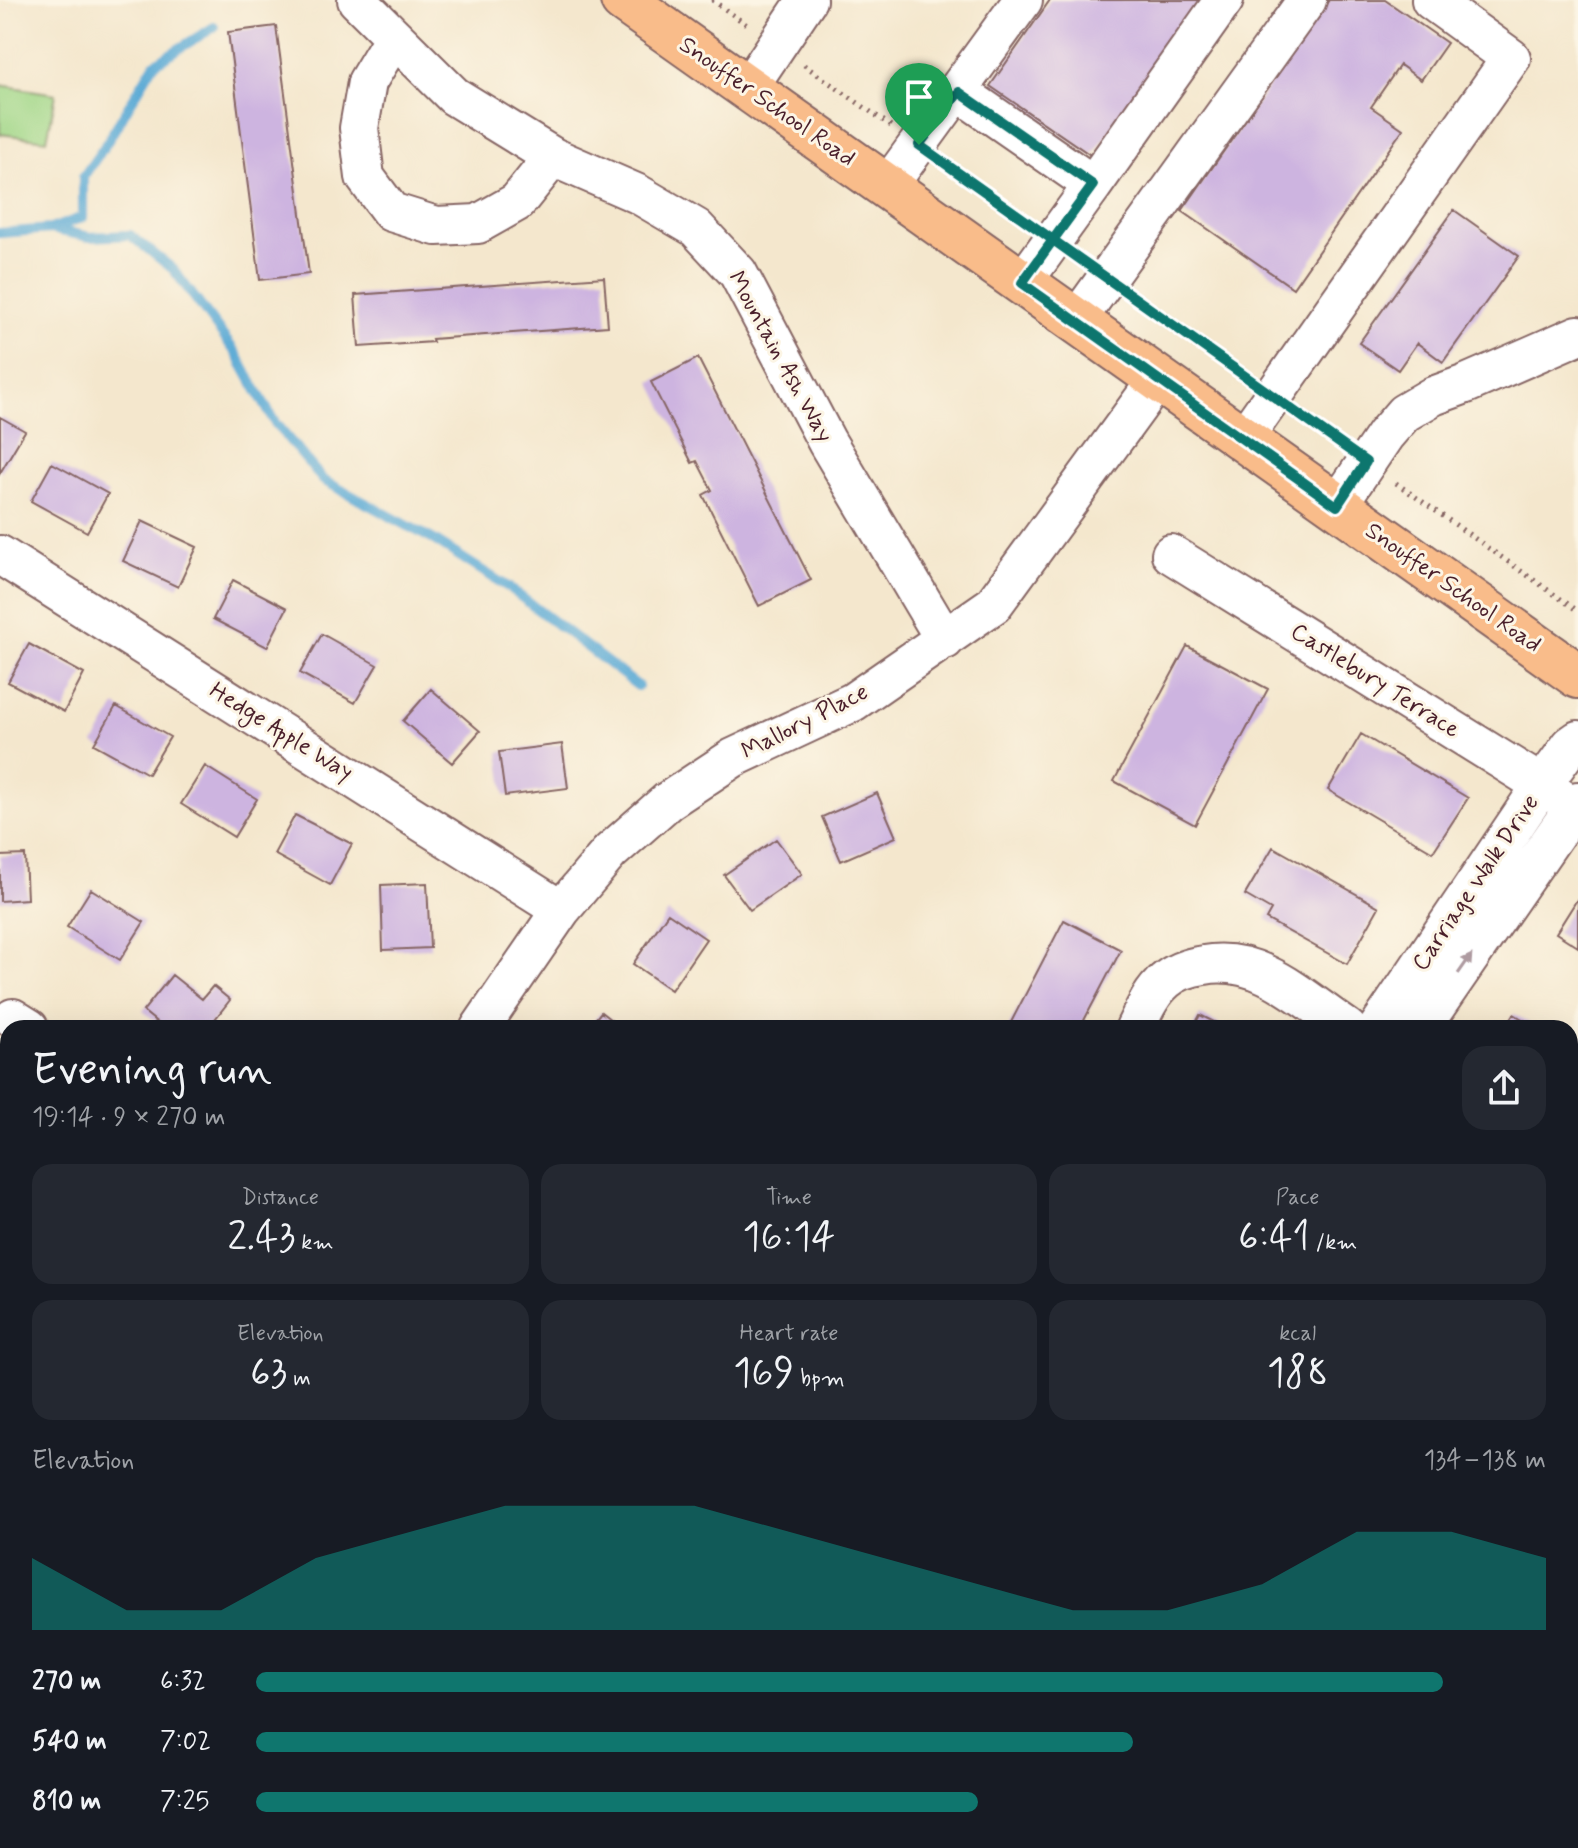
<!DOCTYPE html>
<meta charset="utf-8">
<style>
body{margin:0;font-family:Mynerve,sans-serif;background:#242831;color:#f1f3f6;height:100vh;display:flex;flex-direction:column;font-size:30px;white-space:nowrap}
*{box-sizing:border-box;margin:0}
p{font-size:26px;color:#9ea1a6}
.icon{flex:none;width:44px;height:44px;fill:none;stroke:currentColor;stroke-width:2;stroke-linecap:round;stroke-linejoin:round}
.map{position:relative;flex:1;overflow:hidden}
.details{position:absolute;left:0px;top:1020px;width:1578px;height:828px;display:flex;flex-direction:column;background:#171b24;border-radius:24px 24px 0 0;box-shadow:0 8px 32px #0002}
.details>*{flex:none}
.pin{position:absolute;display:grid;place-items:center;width:68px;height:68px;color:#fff;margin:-82px -34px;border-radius:50% 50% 50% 0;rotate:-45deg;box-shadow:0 0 8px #0007}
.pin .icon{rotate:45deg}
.round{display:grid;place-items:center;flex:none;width:84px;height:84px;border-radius:24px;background:#242831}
.summary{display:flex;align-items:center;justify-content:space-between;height:136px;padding:0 32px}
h1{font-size:44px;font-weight:600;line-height:60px}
.metrics{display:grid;grid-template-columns:repeat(3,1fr);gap:12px;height:136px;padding:8px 32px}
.metrics div{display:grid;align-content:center;border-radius:20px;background:#242831;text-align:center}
.metrics b{font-size:40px;font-weight:600}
.metrics small{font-size:22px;font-weight:400}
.metrics p{font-size:22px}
.chart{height:224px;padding:16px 32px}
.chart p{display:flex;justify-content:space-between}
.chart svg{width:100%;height:144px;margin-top:8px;fill:#0f766e;opacity:.7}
ul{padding:0 32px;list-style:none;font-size:26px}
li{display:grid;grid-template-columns:128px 96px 1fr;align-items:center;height:60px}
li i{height:20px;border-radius:10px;background:#0f766e}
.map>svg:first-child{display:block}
.green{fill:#a1d788;stroke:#767b5a;stroke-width:2}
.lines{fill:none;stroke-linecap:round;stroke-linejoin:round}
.stream{stroke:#5baad5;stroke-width:10}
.building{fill:#cdb4e0}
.minor-casing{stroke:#866564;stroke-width:42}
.major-casing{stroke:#866564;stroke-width:48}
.path{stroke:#866564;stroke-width:5;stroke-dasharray:2 6;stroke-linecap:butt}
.minor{stroke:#fff;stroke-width:38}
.major{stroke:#f9bc8a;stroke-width:44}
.oneway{fill:#ae9aa0}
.route-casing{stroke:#fff;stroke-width:16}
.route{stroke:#0f766e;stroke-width:10}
.labels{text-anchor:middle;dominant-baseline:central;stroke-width:6;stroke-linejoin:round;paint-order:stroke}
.street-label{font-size:24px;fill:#4a1f2b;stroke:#fcf5e5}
</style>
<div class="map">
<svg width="1578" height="1848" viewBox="0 0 1578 1848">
<rect width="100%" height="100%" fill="#fcf5e5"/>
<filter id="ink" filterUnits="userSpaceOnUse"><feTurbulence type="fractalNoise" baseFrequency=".0125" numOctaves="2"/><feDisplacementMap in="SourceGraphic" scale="16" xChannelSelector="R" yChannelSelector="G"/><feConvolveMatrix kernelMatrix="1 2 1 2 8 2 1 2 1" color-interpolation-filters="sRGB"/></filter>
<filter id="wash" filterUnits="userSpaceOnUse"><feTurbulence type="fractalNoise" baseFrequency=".006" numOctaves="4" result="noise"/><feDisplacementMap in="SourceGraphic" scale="32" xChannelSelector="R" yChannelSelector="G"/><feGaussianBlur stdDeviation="1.8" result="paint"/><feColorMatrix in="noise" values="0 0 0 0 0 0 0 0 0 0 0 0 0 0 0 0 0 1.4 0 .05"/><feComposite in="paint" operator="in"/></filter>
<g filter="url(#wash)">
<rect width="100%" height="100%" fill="#f4e7cd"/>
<path class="green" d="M 0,85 L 56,94 L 47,140 L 0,134 Z
M 0,1315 L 8,1319 L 8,1840 L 123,1840 L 121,1848 L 0,1848 Z"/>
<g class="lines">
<path class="stream" d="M 51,229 L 90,237 L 130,235 L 173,269 L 236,353 L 275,423 L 323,480 L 434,540 L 508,587 L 638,686
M 0,233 L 51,229 L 83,217 L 83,177 L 104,147 L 154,64 L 214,27"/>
</g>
<g id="blocks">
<path class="building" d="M 1050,0 L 1202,0 L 1092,156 L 990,86 Z
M 1329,0 L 1385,0 L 1447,43 L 1421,80 L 1400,65 L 1371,107 L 1403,129 L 1293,288 L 1182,211 Z
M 276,26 L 309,274 L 260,280 L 228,32 Z
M 1454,210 L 1519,256 L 1443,362 L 1417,343 L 1398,370 L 1359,343 Z
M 604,277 L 608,326 L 432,339 L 433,342 L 359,347 L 355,295 Z
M 698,358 L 811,580 L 759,606 L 703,495 L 712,490 L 697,461 L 692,463 L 651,382 Z
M 0,417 L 25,431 L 0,473 Z
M 52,463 L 108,494 L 87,532 L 31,501 Z
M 142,521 L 197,547 L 178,587 L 123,561 Z
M 233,580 L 287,608 L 267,647 L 213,619 Z
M 322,634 L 377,665 L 355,703 L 300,673 Z
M 29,644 L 84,674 L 64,712 L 8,682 Z
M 1187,646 L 1268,689 L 1195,825 L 1114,781 Z
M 431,689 L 480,731 L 452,763 L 403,721 Z
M 116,706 L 170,737 L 148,774 L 94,744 Z
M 1361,734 L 1468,798 L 1433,852 L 1328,790 Z
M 562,744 L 568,788 L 505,796 L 499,752 Z
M 205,766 L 257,799 L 234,837 L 181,804 Z
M 877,793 L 896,837 L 841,861 L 822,817 Z
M 295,815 L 352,844 L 330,885 L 274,854 Z
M 776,839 L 802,874 L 750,910 L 724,875 Z
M 1273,847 L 1379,907 L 1347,964 L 1266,919 L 1271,910 L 1245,895 Z
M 25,855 L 27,899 L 0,901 L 0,856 Z
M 427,883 L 430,948 L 383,950 L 381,885 Z
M 91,889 L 144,922 L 120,960 L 67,927 Z
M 1578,898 L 1578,947 L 1556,933 Z
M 668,913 L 706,939 L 671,990 L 633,964 Z
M 1064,920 L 1121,950 L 1080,1028 L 1008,1028 Z
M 172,975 L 202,999 L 213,986 L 230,1000 L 208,1028 L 164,1028 L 143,1011 Z
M 601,1012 L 621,1028 L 588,1028 Z
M 1514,1014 L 1537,1028 L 1505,1028 Z
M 1200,1015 L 1226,1028 L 1193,1028 Z
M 1570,1048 L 1578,1053 L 1578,1130 L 1570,1125 Z
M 0,1121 L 8,1124 L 0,1148 Z
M 1570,1275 L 1578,1280 L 1578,1362 L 1570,1373 Z
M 1578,1525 L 1578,1640 L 1570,1651 L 1570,1536 Z
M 738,1840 L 785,1840 L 778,1848 L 748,1848 Z
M 1109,1840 L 1109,1848 L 1009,1848 L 1009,1844 Z
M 1421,1840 L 1491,1840 L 1493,1842 L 1489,1848 L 1416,1848 Z"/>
</g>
</g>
<g filter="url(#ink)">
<use href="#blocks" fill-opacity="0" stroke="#866564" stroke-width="2"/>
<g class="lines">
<g class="minor-casing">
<path id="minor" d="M 357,0 L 454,96 L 553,157 L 638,194 L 696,228 L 738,273 L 827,442 L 945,640
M 394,37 L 367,82 L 359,128 L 365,177 L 391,212 L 436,226 L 478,224 L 517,202 L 553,157
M 748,88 L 807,0
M 959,92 L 1093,185 L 1022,283
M 1093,185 L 1224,0
M 887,187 L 1023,0
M 1076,321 L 1307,0
M 1243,439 L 1511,58 L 1431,0
M 1337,506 L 1385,435 L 1404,413 L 1433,396 L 1466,384 L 1578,335
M 1171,554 L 1542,785 L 1578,810
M 0,555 L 561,910
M 13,1018 L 29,1028
M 480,1028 L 561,910 L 610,852 L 668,801 L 733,758 L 853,702 L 993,605 L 1158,379
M 1135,1028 C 1143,1012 1151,993 1165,981 C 1176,971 1190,967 1204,965 C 1260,955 1303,999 1347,1028
M 1378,1028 L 1542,785 L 1571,745 L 1578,740
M 1421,1028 L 1578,801
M 1570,1186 L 1578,1191
M 1570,1447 L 1578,1437
M 1247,1840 L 1261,1848
M 203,1848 L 204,1840
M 883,1848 L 893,1840"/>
</g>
<g class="major-casing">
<path id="major" d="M 623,0 L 1578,676"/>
</g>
<path class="path" d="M 712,0 L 750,27
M 804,65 L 891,126
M 945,163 L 1025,221
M 1135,298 L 1247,378
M 1300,417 L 1338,443
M 1396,483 L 1578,611
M 0,1790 L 8,1800
M 24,1848 L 25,1840"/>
<use href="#minor" class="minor"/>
<use href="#major" class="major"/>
</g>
<defs><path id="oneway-solid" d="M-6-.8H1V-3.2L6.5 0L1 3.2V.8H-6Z" transform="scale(2)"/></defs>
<use class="oneway" href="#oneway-solid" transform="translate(1465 964) rotate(-55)"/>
</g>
<g class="lines" filter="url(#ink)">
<g class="route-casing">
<path id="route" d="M 919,145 L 1053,240 L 1022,283 L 1337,506 L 1366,462 L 1053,240 L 1093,185 L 959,92 L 919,145"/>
</g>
<use href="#route" class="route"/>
</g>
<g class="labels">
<g class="street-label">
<text transform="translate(767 102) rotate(35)">Snouffer School Road</text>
<text transform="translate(780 357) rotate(61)">Mountain Ash Way</text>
<text transform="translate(1453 588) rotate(35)">Snouffer School Road</text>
<text transform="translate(1375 681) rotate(32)">Castlebury Terrace</text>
<text transform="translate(805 722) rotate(-27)">Mallory Place</text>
<text transform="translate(281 732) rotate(32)">Hedge Apple Way</text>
<text transform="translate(1476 883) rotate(-56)">Carriage Walk Drive</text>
</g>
</g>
</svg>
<div class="pin" style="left:919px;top:145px;background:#1e9e55"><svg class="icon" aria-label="arrive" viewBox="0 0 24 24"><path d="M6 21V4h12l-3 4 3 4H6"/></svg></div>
<section class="details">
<div class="summary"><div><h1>Evening run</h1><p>19:14 · 9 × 270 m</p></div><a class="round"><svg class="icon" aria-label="share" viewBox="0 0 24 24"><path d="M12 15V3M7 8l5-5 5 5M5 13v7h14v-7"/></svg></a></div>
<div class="metrics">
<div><p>Distance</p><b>2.43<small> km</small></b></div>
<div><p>Time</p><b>16:14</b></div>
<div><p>Pace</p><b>6:41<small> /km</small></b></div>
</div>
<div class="metrics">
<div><p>Elevation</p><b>63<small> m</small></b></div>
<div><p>Heart rate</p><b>169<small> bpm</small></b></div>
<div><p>kcal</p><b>188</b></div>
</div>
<div class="chart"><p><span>Elevation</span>134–138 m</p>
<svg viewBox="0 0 160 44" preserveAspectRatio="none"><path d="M0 44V22L10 38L20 38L30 22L40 14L50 6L60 6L70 6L80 14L90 22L100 30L110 38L120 38L130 30L140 14L150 14L160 22V44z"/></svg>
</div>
<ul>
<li><b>270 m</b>6:32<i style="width:92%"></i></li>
<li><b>540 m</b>7:02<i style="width:68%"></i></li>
<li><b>810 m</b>7:25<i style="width:56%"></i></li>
</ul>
</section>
</div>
